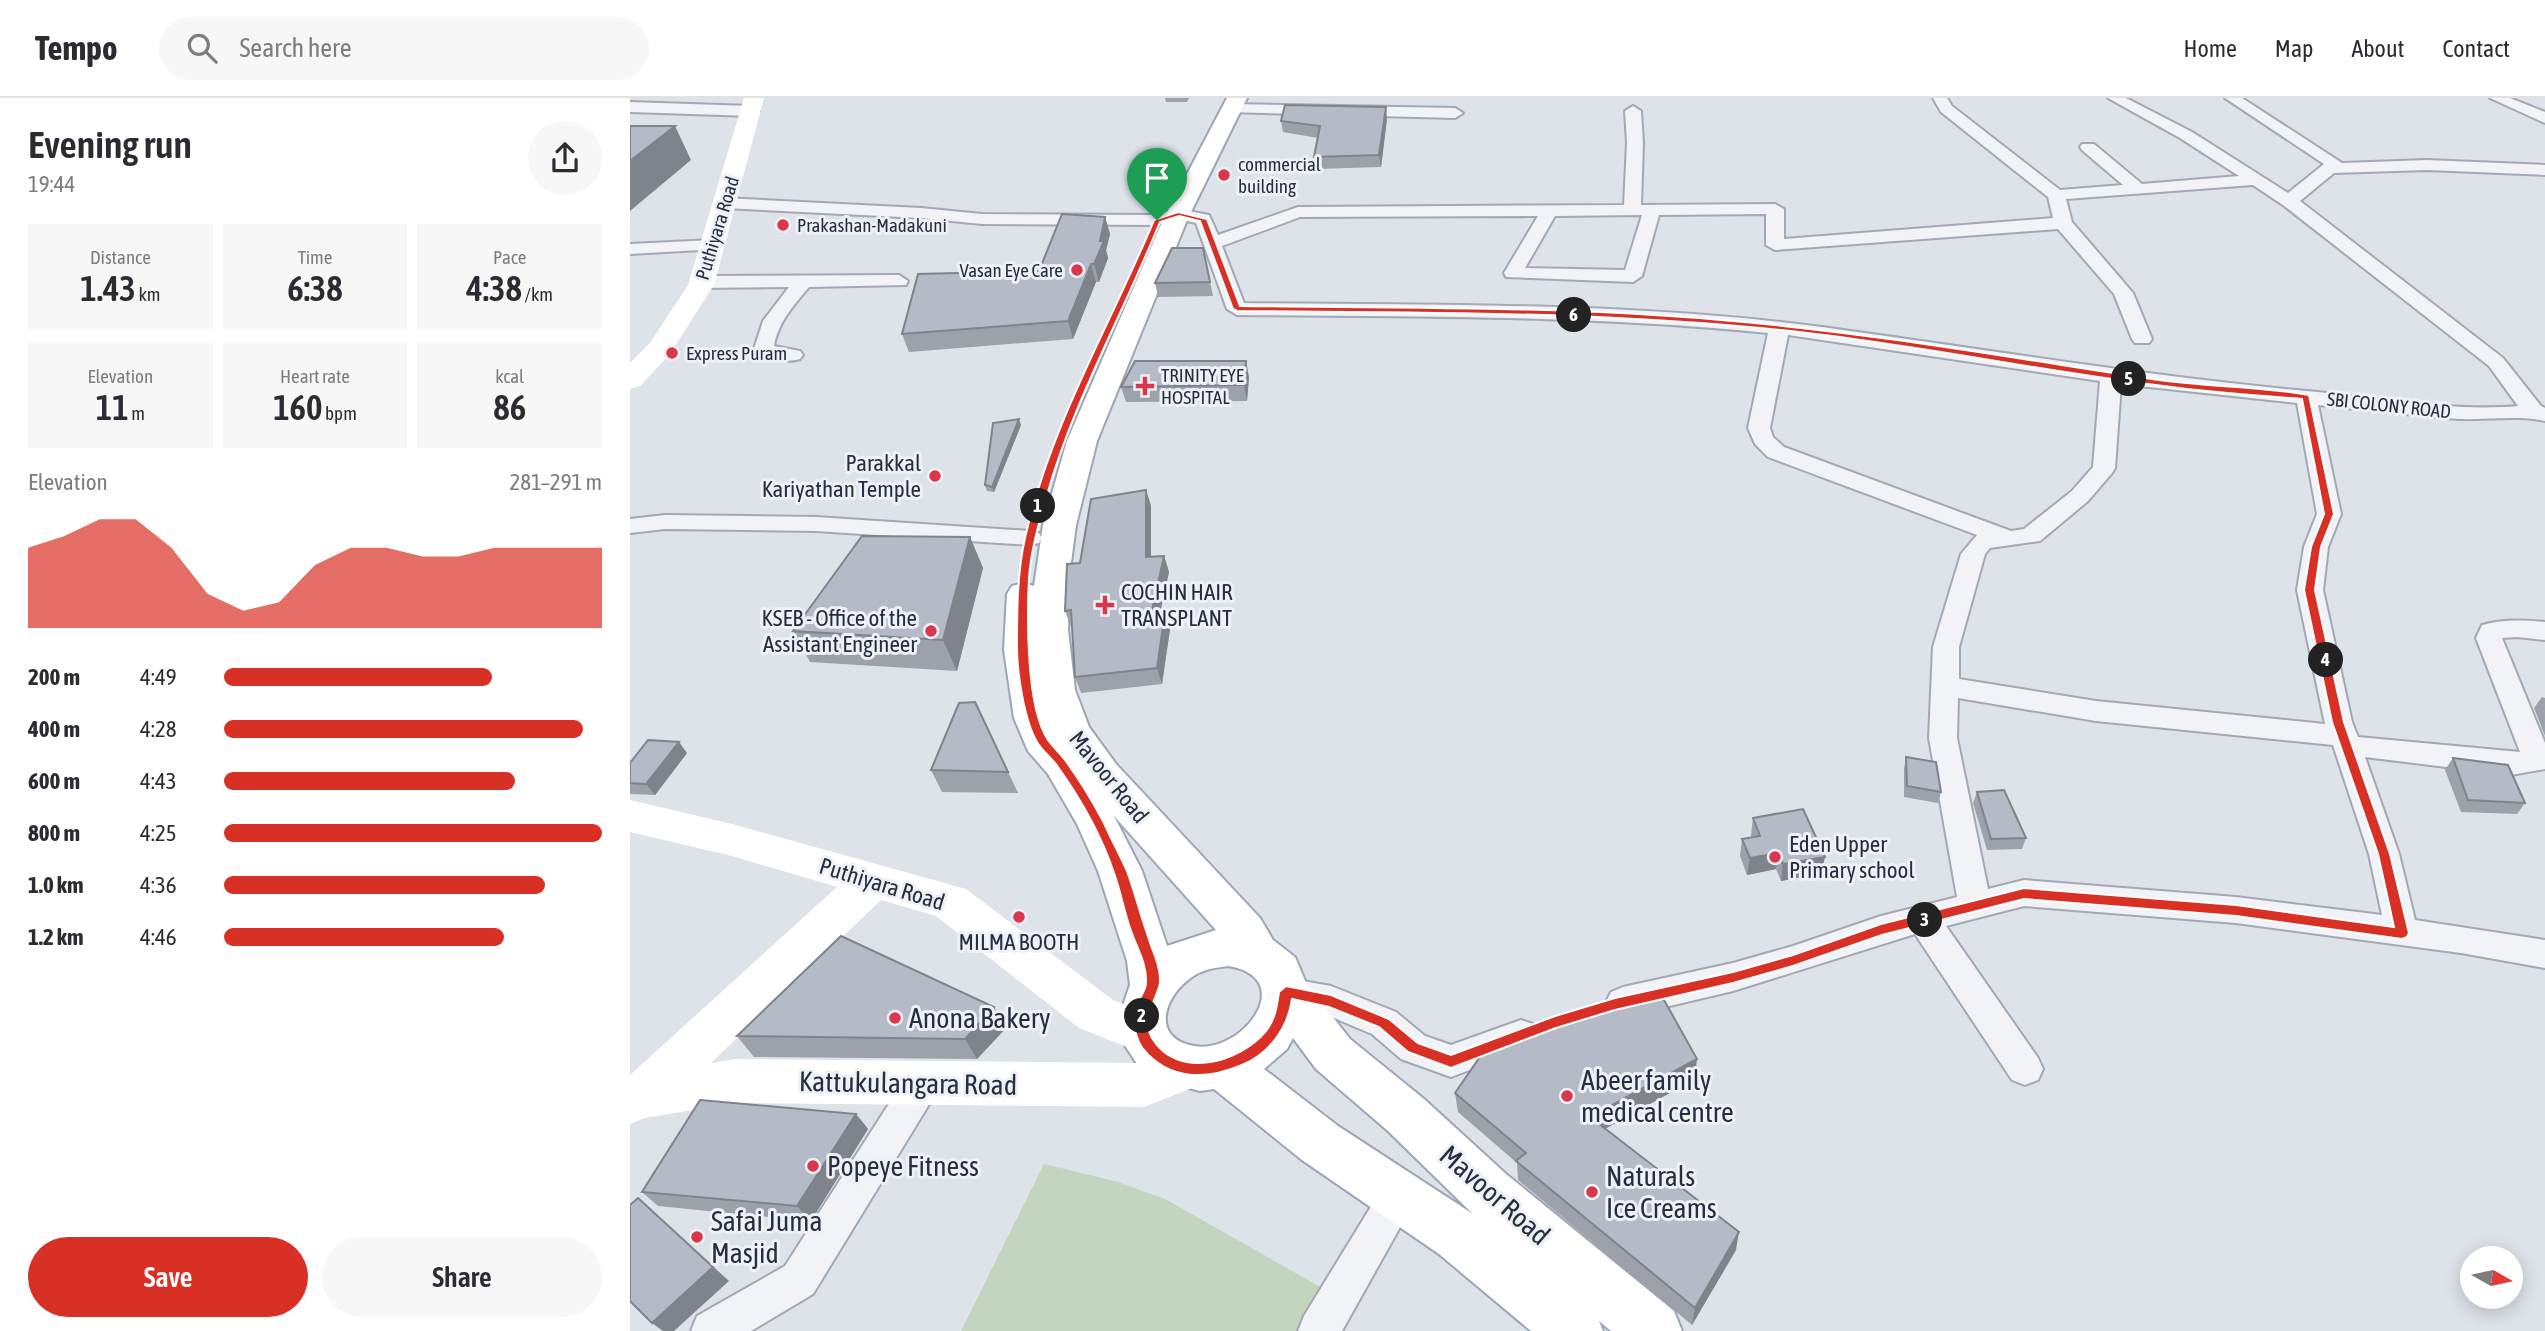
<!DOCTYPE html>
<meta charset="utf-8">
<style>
body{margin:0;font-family:"Asap Condensed",sans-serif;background:#f7f7f7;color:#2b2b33;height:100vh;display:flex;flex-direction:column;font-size:26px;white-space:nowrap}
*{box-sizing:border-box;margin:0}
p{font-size:23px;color:#7c7c81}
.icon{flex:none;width:38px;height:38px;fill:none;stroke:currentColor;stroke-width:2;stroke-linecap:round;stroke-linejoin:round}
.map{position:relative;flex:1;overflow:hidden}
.drawer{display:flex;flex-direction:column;background:#fff;width:630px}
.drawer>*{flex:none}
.needle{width:46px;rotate:99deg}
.fabs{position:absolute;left:1830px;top:1148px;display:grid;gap:14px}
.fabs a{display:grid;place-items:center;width:63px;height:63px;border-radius:50%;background:#fff;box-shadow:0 4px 18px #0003;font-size:35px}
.pin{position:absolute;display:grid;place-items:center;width:60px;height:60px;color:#fff;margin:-72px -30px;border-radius:50% 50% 50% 0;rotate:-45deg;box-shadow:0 0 7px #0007}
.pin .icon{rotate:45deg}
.km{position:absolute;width:35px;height:35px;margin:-18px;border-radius:50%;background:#222;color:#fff;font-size:19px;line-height:35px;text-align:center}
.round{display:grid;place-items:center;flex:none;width:74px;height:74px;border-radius:37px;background:#f7f7f7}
.summary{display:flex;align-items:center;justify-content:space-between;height:119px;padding:0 28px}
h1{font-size:38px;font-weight:600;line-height:52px}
.stats{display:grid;grid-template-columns:repeat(3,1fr);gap:10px;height:119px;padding:7px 28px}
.stats div{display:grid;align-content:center;border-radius:0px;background:#f7f7f7;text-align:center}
.stats b{font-size:35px;font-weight:600}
.stats small{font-size:19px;font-weight:400}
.stats p{font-size:19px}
.chart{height:196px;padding:14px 28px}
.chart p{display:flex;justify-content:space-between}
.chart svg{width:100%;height:126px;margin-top:7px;fill:#d93025;opacity:.7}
.action{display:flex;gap:14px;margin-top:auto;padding:14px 28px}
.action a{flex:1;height:80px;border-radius:42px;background:#d93025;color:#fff;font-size:28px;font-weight:600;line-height:80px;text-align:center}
.action a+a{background:#f7f7f7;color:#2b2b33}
ul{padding:0 28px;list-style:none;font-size:23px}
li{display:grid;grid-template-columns:112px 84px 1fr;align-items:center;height:52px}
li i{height:18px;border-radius:9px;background:#d93025}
header{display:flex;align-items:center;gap:42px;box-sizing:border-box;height:98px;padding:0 35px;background:#fff;border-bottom:2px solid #e1e1e2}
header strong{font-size:33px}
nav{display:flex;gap:38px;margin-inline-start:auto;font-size:24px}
.search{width:490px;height:63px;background:#f7f7f7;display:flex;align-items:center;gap:18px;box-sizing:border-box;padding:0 24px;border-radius:38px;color:#7c7c81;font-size:26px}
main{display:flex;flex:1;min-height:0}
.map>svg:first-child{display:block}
.green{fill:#c3d4bf}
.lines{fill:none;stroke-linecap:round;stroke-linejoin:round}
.street-casing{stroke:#a3a9b3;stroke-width:4}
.primary-casing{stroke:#9da6b6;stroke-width:4}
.street{fill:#f1f3f7;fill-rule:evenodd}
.secondary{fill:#fff;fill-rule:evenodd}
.primary{fill:#fff;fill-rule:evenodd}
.wall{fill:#9ca1aa}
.shaded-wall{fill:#7f838b}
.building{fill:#b5bbc6;stroke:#7f838b;stroke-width:2}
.route{fill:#d93025;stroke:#fff;stroke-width:2;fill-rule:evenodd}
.poi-dot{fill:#d9384c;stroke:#eef1f6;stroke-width:2.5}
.labels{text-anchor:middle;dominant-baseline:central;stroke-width:6;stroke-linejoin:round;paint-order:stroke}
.far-poi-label{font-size:19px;fill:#262f41;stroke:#eef1f6;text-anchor:start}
.far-street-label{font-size:19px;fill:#262f41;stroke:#eef1f6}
.poi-label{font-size:23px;fill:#262f41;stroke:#eef1f6;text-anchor:end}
.street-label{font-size:23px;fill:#262f41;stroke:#eef1f6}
.near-poi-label{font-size:28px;fill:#262f41;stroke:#eef1f6;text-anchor:start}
.near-street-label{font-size:28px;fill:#262f41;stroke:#eef1f6}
</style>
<header>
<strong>Tempo</strong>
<div class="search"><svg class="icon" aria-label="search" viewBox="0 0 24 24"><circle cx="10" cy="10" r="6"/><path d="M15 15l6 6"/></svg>Search here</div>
<nav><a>Home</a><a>Map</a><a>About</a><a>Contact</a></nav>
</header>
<main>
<section class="drawer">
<div class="summary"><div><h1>Evening run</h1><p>19:44</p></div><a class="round"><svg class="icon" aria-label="share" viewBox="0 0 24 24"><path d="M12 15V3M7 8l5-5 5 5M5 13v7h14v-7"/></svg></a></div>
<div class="stats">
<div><p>Distance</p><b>1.43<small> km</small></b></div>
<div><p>Time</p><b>6:38</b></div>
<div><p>Pace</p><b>4:38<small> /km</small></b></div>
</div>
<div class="stats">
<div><p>Elevation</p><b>11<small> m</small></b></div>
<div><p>Heart rate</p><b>160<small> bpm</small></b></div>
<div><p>kcal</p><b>86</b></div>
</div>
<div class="chart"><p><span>Elevation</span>281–291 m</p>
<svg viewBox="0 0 160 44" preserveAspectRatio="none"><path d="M0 44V16L10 12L20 6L30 6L40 16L50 32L60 38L70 35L80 22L90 16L100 16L110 19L120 19L130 16L140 16L150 16L160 16V44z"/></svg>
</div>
<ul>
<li><b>200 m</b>4:49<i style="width:71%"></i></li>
<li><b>400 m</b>4:28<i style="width:95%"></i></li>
<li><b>600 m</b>4:43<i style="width:77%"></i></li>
<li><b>800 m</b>4:25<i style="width:100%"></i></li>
<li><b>1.0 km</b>4:36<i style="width:85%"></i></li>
<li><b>1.2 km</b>4:46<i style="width:74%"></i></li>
</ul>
<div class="action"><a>Save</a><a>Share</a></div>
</section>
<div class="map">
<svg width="1915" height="1233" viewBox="0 0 1915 1233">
<rect width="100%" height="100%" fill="#dee2e9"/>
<path class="green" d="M 414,1066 L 488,1084 L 535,1101 L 708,1199 L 687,1233 L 331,1233 Z"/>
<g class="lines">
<g class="street-casing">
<path id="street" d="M 1303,0 L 1317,0 L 1322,8 L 1430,92 L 1493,87 L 1452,52 L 1450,49 L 1452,46 L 1464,46 L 1512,86 L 1609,78 L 1550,40 L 1478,0 L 1496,0 L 1562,34 L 1658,95 L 1694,66 L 1595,0 L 1612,0 L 1712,65 L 1797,62 L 1915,67 L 1915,77 L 1797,72 L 1704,75 L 1670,103 L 1873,260 L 1911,308 L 1915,310 L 1915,323 C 1890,317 1856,322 1829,321 C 1782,317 1735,312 1688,307 L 1711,416 L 1698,449 L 1693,492 L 1722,624 L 1728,639 L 1890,654 L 1846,540 L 1852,527 C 1873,521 1893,522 1915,524 L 1915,542 L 1887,539 L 1872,540 L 1915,645 L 1915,671 L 1881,677 L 1735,659 L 1769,756 L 1785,822 L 1915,842 L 1915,870 L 1831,855 L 1606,825 L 1394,808 L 1316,828 L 1408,960 L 1413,971 L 1408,982 L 1395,987 L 1382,982 L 1285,836 L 1103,893 L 993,919 L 981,914 L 976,904 L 981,894 L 993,889 L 1103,865 L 1163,848 L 1251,818 L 1327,799 L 1299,640 L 1303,549 L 1331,456 L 1347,437 L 1138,359 L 1125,346 L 1118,330 L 1138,235 C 962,217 784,219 607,217 L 597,211 L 566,125 L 548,121 L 527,127 L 352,126 L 291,120 L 94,110 L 85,105 L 94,100 L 291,110 L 352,116 L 526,117 L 548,111 L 579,117 L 588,137 L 668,109 L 994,107 L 997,45 L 995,13 L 1003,8 L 1011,13 L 1013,45 L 1011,107 L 1145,106 L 1154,111 L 1154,141 L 1423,120 L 1418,99 L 1311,14 ZM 1623,87 L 1653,107 L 1859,268 L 1888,308 C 1822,314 1744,299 1677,293 C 1514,278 1354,251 1192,229 C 1001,204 807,207 614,205 L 592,148 L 670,119 L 908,118 L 874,175 L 876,179 L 1003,184 L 1012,178 L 1029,117 L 1136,116 L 1136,147 L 1145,152 L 1428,131 L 1484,196 L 1502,241 L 1505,245 L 1519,245 L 1522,241 L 1503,195 L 1442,124 L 1436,101 ZM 1012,117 L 995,172 L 895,170 L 925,118 ZM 1158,237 L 1470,283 L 1463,369 L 1442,393 L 1394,431 L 1381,433 L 1154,349 L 1143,339 L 1140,330 ZM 1491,286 L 1667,305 L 1687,416 L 1674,449 L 1667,492 L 1695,626 L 1466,603 L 1329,581 L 1329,549 L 1355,456 L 1360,450 L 1410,443 L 1458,403 L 1482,375 L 1485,370 ZM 1328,600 L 1466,623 L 1703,647 L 1739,756 L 1752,817 L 1606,799 L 1394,782 L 1358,791 L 1327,640 Z
M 1860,0 L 1880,0 L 1915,14 L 1915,25 Z
M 0,4 L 121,8 L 129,13 L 121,18 L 0,14 Z
M 602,6 L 825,10 L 833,15 L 825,20 L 597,14 L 594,11 L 597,8 Z
M 82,142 L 91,147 L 88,151 L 0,156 L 0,146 Z
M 269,177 L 278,183 L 276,187 L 179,189 C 164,207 148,224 144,248 L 170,253 L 173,257 L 170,261 C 157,265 133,262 124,251 L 133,223 L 159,189 L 72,190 L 63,184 L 72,178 Z
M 35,417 L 186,419 L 400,433 L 409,435 L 412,440 L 409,445 L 400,447 L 186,433 L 35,431 L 0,435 L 0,421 Z
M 656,880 L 701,888 L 766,914 L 795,938 L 821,947 L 891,922 L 903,926 L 908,937 L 903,948 L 821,979 L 771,961 L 742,936 L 697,917 L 644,904 L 639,894 L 644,884 Z
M 293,968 L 306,973 L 311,984 L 306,995 L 183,1196 L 121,1233 L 61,1233 L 67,1218 L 155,1168 L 280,973 Z
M 769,1079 L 782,1084 L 788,1097 L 712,1233 L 668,1233 L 674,1218 L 756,1084 Z"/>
</g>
<g class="primary-casing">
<path id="primary" d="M 597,0 L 617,0 L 557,122 L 467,343 L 446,427 L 440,472 L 438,532 L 445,592 L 459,629 L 486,666 L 630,820 L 643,842 L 665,859 L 676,885 L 720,941 L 794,1001 L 876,1076 L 1044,1213 L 1052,1233 L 981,1233 L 969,1223 L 973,1233 L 901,1233 L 809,1156 L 672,1062 L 584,991 L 570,993 L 526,981 L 511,972 L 494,946 L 489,933 L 489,919 L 500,887 L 497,863 L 468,773 L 447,726 L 418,676 L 398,653 L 384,620 L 374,552 L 377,496 L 382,488 L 394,485 L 404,488 L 413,427 L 437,343 L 533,122 ZM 484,718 L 586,832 L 537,848 L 512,773 ZM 598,868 C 670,880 612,957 564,948 C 520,940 534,898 562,879 C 573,871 585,870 598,868 ZM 663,940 L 686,971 L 758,1033 L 843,1116 L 708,1028 L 634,971 L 657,951 Z"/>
</g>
<use href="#street" class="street"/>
<path class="secondary" d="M 114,0 L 134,0 L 84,187 L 40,256 L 10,288 L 0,291 L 0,265 L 20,245 L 58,187 Z
M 0,702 L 102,726 L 336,791 L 483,902 L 529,919 L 536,934 L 529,949 L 512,955 L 449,930 L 306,818 L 251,802 L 81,965 L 105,961 L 514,965 L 555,949 L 572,956 L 579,971 L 572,986 L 514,1009 L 105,1005 L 15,1020 L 0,1026 L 0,977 L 207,789 L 102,758 L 0,734 Z"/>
<use href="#primary" class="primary"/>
</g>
<path class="wall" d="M 535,0 L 559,0 L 557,4 L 536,4 Z
M 757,21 L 751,69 L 686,71 L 684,59 L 688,40 L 653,34 L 651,23 Z
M 475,119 L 480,136 L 476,152 L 478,160 L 469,184 L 466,184 L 443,241 L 279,254 L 272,236 L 409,173 Z
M 573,150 L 583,198 L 528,199 L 525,185 Z
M 619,279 L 617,303 L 496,304 L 491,289 Z
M 391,327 L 364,394 L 357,393 L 355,387 Z
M 516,392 L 521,408 L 521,459 L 534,458 L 539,474 L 530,515 L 535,514 L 540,531 L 532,586 L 451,595 L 445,579 L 442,529 L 441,529 L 435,513 Z
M 340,439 L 353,470 L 327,573 L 180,564 L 163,533 Z
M 1912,599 L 1915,600 L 1915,638 L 1904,610 Z
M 345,604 L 388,695 L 312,694 L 301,672 Z
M 57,655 L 25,697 L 0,696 L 0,665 Z
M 1276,659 L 1311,694 L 1308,705 L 1274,699 L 1274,671 Z
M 1823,660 L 1895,705 L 1887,716 L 1831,714 L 1815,672 Z
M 1347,694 L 1396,740 L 1392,751 L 1357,752 L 1343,705 Z
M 1123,720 L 1195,759 L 1191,775 L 1151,783 L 1146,771 L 1117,777 L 1110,758 L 1112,741 L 1122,740 L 1121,737 Z
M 376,930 L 347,961 L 124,959 L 107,938 Z
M 1065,981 L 975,1031 L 1106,1152 L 1062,1227 L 888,1082 L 887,1065 L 828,1014 L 825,995 Z
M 226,1016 L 238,1031 L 181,1123 L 28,1108 L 12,1094 Z"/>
<path class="shaded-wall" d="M 756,9 L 757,21 L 751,69 L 749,57 Z
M 45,28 L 61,62 L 0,113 L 0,63 Z
M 475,119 L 480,136 L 476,152 L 478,160 L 469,184 L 464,166 Z
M 461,166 L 466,184 L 443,241 L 438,223 Z
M 616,263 L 619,279 L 617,303 L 614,287 Z
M 389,321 L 391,327 L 364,394 L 362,389 Z
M 516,392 L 521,408 L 521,476 L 516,459 Z
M 340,439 L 353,470 L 327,573 L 313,542 Z
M 534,458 L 539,474 L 526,533 L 521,517 Z
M 535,514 L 540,531 L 532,586 L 527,570 Z
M 49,644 L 57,655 L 25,697 L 16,686 Z
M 1148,755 L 1146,771 L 1117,777 L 1120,760 Z
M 1195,759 L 1191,775 L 1151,783 L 1153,766 Z
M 364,909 L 376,930 L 347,961 L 335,941 Z
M 1067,961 L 1065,981 L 960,1039 L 960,1019 Z
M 226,1016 L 238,1031 L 181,1123 L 167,1108 Z
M 8,1100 L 99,1183 L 44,1233 L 33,1233 L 22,1225 Z
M 1109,1134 L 1106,1152 L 1062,1227 L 1065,1210 Z"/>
<path class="building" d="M 655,7 L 756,9 L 749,57 L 684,59 L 690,28 L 651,23 Z
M 0,28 L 45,28 L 0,63 Z
M 432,116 L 475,119 L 470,143 L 474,143 L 464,166 L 461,166 L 438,223 L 272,236 L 288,176 L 409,173 Z
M 542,150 L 573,150 L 580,184 L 525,185 Z
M 505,263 L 616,263 L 614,287 L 491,289 Z
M 389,321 L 362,389 L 355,387 L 363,325 Z
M 516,392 L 516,459 L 534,458 L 521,517 L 535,514 L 527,570 L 445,579 L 441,512 L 435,513 L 437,466 L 450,465 L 461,401 Z
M 232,438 L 340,439 L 313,542 L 163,533 Z
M 345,604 L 378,674 L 301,672 L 329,605 Z
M 18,642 L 49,644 L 16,686 L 0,685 L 0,665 Z
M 1276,659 L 1306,664 L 1311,694 L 1277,688 Z
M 1823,660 L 1878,667 L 1895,705 L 1838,702 Z
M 1374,692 L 1396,740 L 1361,741 L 1347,694 Z
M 1173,711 L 1195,759 L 1153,766 L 1148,755 L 1120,760 L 1112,741 L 1130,738 L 1123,720 Z
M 211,838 L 364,909 L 335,941 L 107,938 Z
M 1029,893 L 1067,961 L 960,1019 L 1109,1134 L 1065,1210 L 886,1063 L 896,1055 L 825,995 L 858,947 L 928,920 Z
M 70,1002 L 226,1016 L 167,1108 L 12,1094 Z
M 8,1100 L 83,1169 L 22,1225 L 0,1203 L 0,1107 Z"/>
<path class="route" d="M 548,114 L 577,121 L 610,208 C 770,210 931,208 1091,222 C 1237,234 1383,260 1529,282 C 1579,289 1630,288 1679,297 L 1704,416 L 1691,449 L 1685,492 L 1714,624 L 1760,756 L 1779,835 L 1777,839 L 1772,841 L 1606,818 L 1394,801 L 1252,837 L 1163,868 L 1103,885 L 985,912 L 926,930 L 821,970 L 778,954 L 749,929 L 699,909 L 662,901 C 658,930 639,956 612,967 C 577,982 539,983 513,951 C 505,940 502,923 506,909 C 508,901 516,893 516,885 C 517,866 507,850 501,833 C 494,814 491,794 484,775 C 472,739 450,700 428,669 C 422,660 412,653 407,644 C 394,622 387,574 387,549 C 387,513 387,475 395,440 C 420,327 480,228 524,122 ZM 549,118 L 570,123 L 603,211 L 607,213 C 797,215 988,213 1177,235 C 1301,249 1425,276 1549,290 C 1590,295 1631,298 1672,301 L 1694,416 L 1681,449 L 1674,492 L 1702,624 L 1748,756 L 1764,829 L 1606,807 L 1394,790 L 1251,826 L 1163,857 L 1103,874 L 985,900 L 925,918 L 821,957 L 788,945 L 759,921 L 701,897 L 656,888 L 649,894 C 647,908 645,922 636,933 C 609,965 547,982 522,940 C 512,923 524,905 529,889 C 532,881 528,866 525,858 C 514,830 507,801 497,773 C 490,757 481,741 474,725 C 463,704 449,681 435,662 C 430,655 423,649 418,642 C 396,609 397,519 399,480 C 401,452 409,425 417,397 C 444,302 493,216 530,124 Z"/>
<g class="poi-dot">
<circle cx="594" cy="77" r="7"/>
<circle cx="153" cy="127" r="7"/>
<circle cx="447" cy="172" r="7"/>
<circle cx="42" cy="255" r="7"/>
<path d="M511.5 277.5h7v7h7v7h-7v7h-7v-7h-7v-7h7z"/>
<circle cx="305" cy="378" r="7"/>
<path d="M471.5 496.5h7v7h7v7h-7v7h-7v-7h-7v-7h7z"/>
<circle cx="301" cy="533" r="7"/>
<circle cx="1145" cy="759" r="7"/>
<circle cx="389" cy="819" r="7"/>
<circle cx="265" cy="920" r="7"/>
<circle cx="937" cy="998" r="7"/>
<circle cx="183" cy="1068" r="7"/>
<circle cx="962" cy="1094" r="7"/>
<circle cx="67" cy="1139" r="7"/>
</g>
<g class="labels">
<g class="far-poi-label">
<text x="608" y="66">commercial<tspan x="608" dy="22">building</tspan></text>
<text x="167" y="127">Prakashan-Madakuni</text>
<text x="433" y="172" text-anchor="end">Vasan Eye Care</text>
<text x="56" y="255">Express Puram</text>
<text x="531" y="277">TRINITY EYE<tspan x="531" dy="22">HOSPITAL</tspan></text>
</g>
<g class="far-street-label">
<text transform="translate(87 130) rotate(-73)">Puthiyara Road</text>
<text transform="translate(1759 307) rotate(6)">SBI COLONY ROAD</text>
</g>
<g class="poi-label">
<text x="291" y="365">Parakkal<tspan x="291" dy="26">Kariyathan Temple</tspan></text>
<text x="491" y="494" text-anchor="start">COCHIN HAIR<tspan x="491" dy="26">TRANSPLANT</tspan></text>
<text x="287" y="520">KSEB - Office of the<tspan x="287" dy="26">Assistant Engineer</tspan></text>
<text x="1159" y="746" text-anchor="start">Eden Upper<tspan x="1159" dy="26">Primary school</tspan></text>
<text x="389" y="844" text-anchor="middle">MILMA BOOTH</text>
</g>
<g class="street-label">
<text transform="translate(479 679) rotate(51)">Mavoor Road</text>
<text transform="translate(252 786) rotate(17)">Puthiyara Road</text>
</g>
<g class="near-poi-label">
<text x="279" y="920">Anona Bakery</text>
<text x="951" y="982">Abeer family<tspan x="951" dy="32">medical centre</tspan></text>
<text x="197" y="1068">Popeye Fitness</text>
<text x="976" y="1078">Naturals<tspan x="976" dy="32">Ice Creams</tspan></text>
<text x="81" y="1123">Safai Juma<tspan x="81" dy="32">Masjid</tspan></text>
</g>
<g class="near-street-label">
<text transform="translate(278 985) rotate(1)">Kattukulangara Road</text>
<text transform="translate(865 1097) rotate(41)">Mavoor Road</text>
</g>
</g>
</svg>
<div class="fabs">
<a><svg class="needle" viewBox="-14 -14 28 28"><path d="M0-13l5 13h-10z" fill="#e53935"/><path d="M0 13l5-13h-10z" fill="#7c7c81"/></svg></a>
</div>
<div class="pin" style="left:527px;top:122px;background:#1e9e55"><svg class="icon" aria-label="arrive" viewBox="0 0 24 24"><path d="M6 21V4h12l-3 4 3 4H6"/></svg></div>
<b class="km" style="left:408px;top:408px">1</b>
<b class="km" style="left:512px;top:918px">2</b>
<b class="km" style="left:1295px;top:822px">3</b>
<b class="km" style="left:1696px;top:562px">4</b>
<b class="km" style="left:1499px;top:281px">5</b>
<b class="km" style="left:944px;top:217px">6</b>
</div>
</main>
